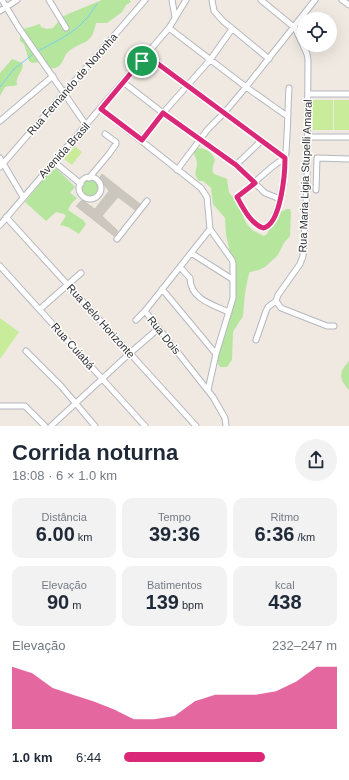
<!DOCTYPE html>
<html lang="pt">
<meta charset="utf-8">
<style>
body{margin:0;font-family:Helvetica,sans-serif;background:#f2f2f3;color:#1f2937;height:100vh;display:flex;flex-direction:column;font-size:15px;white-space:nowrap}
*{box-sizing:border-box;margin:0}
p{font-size:13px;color:#747a83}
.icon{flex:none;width:22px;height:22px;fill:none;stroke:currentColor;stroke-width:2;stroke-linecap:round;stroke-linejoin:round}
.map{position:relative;height:426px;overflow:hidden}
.panel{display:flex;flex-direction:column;background:#fff;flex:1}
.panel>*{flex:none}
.fabs{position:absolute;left:297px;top:12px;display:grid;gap:8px}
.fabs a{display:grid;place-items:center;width:40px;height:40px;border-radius:50%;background:#fff;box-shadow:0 4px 16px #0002;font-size:20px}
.pin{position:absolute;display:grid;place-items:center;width:34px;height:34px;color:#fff;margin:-17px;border:2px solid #fff;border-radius:50%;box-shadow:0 1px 4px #0007}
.round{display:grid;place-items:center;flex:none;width:42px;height:42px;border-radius:21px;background:#f2f2f3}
.summary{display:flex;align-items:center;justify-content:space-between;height:68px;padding:0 12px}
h1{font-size:22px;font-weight:700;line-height:30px}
.figures{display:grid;grid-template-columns:repeat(3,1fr);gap:6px;height:68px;padding:4px 12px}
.figures div{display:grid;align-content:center;border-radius:10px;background:#f2f2f3;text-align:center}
.figures b{font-size:20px;font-weight:700}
.figures small{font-size:11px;font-weight:400}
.figures p{font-size:11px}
.chart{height:112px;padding:8px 12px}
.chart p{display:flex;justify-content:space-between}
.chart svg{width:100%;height:72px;margin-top:4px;fill:#db2777;opacity:.7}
ul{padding:0 12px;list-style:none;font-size:13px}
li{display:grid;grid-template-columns:64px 48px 1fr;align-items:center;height:30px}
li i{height:10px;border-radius:5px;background:#db2777}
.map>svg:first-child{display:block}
.green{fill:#b6e59e}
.pitch{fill:#c9ec9a}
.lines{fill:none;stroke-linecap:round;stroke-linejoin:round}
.stream{stroke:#75cff0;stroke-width:1}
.building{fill:#cbc7bf;stroke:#cbc5ba}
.minor-casing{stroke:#b4b7c1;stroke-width:7}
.minor{stroke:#fff;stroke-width:5}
.route-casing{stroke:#fff;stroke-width:8}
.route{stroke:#db2777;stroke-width:5}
.labels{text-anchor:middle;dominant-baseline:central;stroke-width:3;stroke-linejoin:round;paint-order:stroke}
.street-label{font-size:11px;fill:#2e2e2e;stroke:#fff}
</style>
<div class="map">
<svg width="349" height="426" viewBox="0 0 349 426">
<rect width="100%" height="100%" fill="#efe9e1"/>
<path class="green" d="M 102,0 L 130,0 L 131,2 L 126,5 L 122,12 L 107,23 L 96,23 C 92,45 84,40 69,51 C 63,55 64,66 55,68 C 50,70 45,65 41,62 L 32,63 L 29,61 L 24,44 L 20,41 L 20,30 L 40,24 L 41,27 L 47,29 L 53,28 L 62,17 L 68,14 Z
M 12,59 L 22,63 L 23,65 C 22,73 15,77 17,85 C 13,87 9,85 5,87 L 0,96 L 0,73 Z
M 196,148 C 205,148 212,151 215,160 C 209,177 214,173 227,179 C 228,184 228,188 229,192 C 231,197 237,199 239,205 C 246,222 245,228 264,236 L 267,234 L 278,213 L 287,209 L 290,209 L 291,212 L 290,236 L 284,243 L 278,255 L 265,267 L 259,270 L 250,272 L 249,273 L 245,293 L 243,316 L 233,332 L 232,360 L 227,367 L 220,367 L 218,364 L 218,358 L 228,325 L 233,288 L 229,248 L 226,235 L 225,218 L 213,204 L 211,188 L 203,181 L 199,181 C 192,172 197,172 197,163 C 197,157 191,154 196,148 Z
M 56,168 L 75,187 L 70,193 L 77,198 L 71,204 L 68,210 L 83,220 L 86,224 L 79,234 L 68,227 L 60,225 L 66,216 L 64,214 L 56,212 L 46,221 L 25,202 L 45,177 Z
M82 188a8 8 0 1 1 16 0a8 8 0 1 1-16 0Z
M 349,361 L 349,390 C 339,379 338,373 349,361 Z"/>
<path class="pitch" d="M 312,100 L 333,100 L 333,130 L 313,130 Z
M 334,100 L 349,100 L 349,130 L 334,130 Z
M 75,146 L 82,152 L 72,165 L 64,159 Z
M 0,318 L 19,332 L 0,359 Z"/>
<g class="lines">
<path class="stream" d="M 38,51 C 55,42 73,34 86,19 C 90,15 93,9 97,4
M 0,87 L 14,69 L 32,55"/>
</g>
<path class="building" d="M 102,174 L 140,204 L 135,210 L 118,197 L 102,216 L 118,231 L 114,236 L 76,206 L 82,200 L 95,209 L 109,191 L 99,179 Z"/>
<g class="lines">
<g class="minor-casing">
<path id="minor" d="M 2,0 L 19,28 L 86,125
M 49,0 L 66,28
M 172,0 L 175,17
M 212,0 L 214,11 L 223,21 L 269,59
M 261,0 L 295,28 L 307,54 L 308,60 L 307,185 L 303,256 L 300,264 L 278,295 L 276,301 L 281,308 L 327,326 L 334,326
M 342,0 L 349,5
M 0,11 L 17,0
M 169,28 L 246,87 L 287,116
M 147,55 L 285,158 C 267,168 254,185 237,197 C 243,208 251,224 263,228 C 289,224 287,111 289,88
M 123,82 L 163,113 L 236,165 L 265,193 L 280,199
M 308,94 L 349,94
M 101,109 L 201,188 L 207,197 L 210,229 L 232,260 L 233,263 L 233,298 L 216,354 L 208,390
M 0,121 L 53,76
M 308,137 L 349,137
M 142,140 L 163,113 L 210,60 L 232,29
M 0,158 L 23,197
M 54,162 L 81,184
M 236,165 L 261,141
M 0,167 L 145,0
M 177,170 L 208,129 L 225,112 L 246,87 L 315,0
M79 188a11 11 0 1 1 22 0a11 11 0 1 1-22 0Z
M 89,178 L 109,154 L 116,144 L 116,142 L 105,134
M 316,190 L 317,158 L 349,159
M 6,217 L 196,426
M 0,225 L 169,28 L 186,0
M 117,239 L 147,201
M 191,253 L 232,279
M 0,266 L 145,426
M 180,267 L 190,278 C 190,299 213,305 229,312
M 162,289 L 216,354
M 40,309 L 81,273
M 145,311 L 213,397 L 225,418 L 226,426
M 136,320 L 145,311 L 210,229
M 256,340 L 266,311 L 268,307 L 276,301
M 26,351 L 61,386 L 95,426
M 0,406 L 25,406 L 45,426
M 51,426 L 130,353 L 159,328"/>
</g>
<use href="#minor" class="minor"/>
</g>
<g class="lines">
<g class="route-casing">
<path id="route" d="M 146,55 L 285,158 C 285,173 281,225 263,228 C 251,224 243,208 237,197 L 255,183 L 236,165 L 163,113 L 142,140 L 101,109 Z"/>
</g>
<use href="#route" class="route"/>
</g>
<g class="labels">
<g class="street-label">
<text transform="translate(72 84) rotate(-49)">Rua Fernando de Noronha</text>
<text transform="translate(64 150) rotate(-48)">Avenida Brasil</text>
<text transform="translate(305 176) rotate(-88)">Rua Maria Ligia Stupelli Amaral</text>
<text transform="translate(101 321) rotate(48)">Rua Belo Horizonte</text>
<text transform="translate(164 335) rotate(51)">Rua Dois</text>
<text transform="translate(73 346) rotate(48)">Rua Cuiabá</text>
</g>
</g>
</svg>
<div class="fabs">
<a><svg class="icon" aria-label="locate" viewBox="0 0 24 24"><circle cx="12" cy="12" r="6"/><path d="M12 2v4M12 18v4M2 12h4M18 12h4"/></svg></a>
</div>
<div class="pin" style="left:142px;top:61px;background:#1e9e55"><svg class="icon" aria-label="arrive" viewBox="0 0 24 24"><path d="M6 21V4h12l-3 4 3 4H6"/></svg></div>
</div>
<section class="panel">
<div class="summary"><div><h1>Corrida noturna</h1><p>18:08 · 6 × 1.0 km</p></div><a class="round"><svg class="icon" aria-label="share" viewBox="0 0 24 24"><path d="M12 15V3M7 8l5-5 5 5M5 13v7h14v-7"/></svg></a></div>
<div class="figures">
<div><p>Distância</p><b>6.00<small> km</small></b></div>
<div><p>Tempo</p><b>39:36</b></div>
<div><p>Ritmo</p><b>6:36<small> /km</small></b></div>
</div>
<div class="figures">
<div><p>Elevação</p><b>90<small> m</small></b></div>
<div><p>Batimentos</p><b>139<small> bpm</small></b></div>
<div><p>kcal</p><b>438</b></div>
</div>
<div class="chart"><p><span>Elevação</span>232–247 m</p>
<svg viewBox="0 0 160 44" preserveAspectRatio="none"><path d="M0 44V6L10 10L20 19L30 23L40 27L50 32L60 38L70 38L80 36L90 27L100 23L110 23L120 23L130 21L140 15L150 6L160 6V44z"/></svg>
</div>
<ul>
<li><b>1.0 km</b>6:44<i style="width:66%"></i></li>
</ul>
</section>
